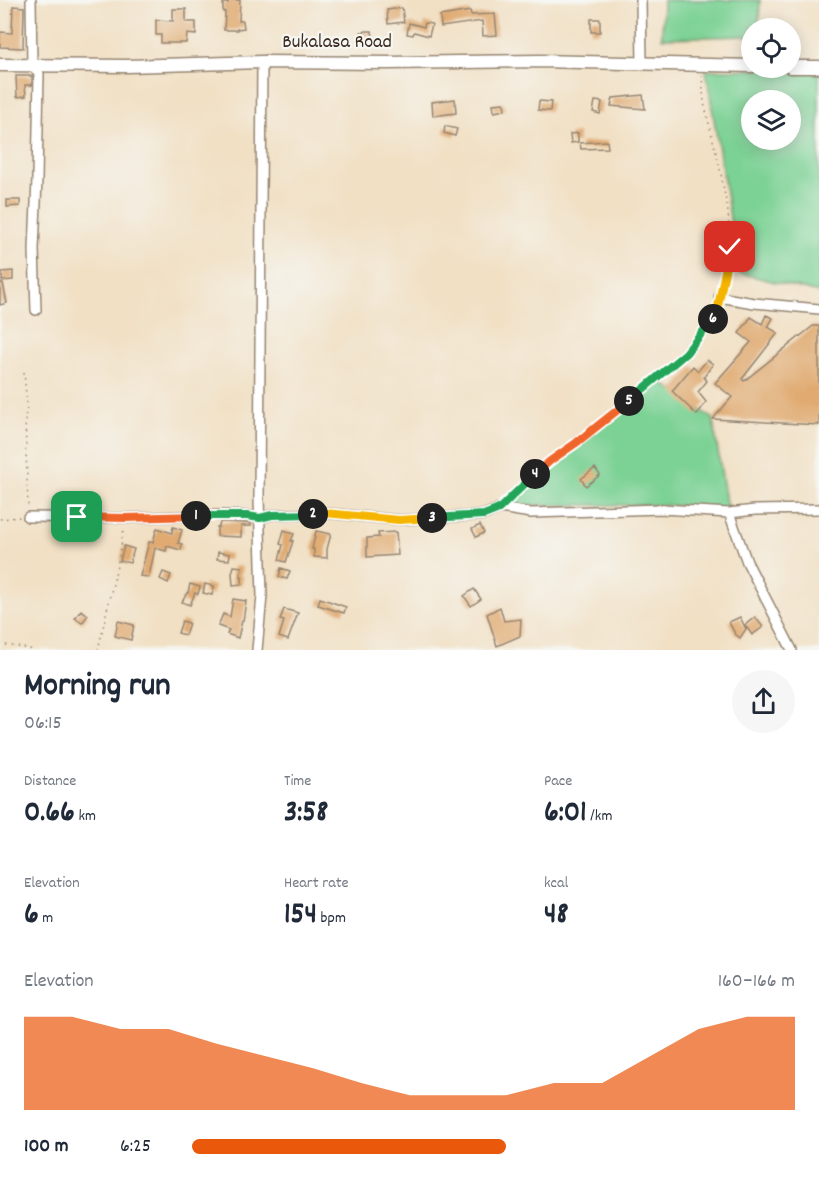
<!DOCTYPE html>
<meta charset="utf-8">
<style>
body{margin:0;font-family:Dekko,sans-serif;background:#f6f6f7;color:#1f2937;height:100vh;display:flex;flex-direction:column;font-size:22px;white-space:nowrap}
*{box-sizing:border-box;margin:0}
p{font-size:20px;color:#747a83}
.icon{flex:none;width:33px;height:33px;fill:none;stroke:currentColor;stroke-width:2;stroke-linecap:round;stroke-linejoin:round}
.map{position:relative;height:650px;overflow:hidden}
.side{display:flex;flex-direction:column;background:#fff;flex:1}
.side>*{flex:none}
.fabs{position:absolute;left:741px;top:18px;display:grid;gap:12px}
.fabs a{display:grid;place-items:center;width:60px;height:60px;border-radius:50%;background:#fff;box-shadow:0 3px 15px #0003;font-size:30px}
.pin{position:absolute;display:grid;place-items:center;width:51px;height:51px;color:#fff;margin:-26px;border-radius:12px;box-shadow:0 3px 9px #0006}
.km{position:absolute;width:30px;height:30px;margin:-15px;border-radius:50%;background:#222;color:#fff;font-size:16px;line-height:30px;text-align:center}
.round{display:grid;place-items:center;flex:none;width:63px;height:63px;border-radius:32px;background:#f6f6f7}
.overview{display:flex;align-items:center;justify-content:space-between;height:102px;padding:0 24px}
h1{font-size:33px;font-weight:700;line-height:45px}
.figures{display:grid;grid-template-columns:repeat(3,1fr);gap:9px;height:102px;padding:6px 24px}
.figures div{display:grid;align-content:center}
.figures b{font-size:30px;font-weight:700}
.figures small{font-size:16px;font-weight:400}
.figures p{font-size:16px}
.chart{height:168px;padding:12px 24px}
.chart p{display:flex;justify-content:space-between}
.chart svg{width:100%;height:108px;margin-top:6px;fill:#ea580c;opacity:.7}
ul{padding:0 24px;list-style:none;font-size:20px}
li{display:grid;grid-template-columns:96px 72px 1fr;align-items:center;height:45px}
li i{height:15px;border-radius:8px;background:#ea580c}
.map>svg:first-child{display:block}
.green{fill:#7cd194;stroke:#5c7e59;stroke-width:1.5;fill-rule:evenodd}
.building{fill:#e0aa71}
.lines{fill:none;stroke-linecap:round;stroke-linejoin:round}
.minor-casing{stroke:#968571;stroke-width:12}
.tertiary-casing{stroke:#968571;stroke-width:15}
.path{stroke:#968571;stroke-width:1.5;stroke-dasharray:1.5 4.5;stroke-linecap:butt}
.minor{stroke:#fff;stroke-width:9}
.tertiary{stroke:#fff;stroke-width:12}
.split-1-casing{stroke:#fff;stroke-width:12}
.split-2-casing{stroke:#fff;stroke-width:12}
.split-3-casing{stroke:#fff;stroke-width:12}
.split-4-casing{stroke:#fff;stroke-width:12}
.split-5-casing{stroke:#fff;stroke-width:12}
.split-6-casing{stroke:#fff;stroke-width:12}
.split-7-casing{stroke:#fff;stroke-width:12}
.split-1{stroke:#f0652b;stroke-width:8}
.split-2{stroke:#22a559;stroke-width:8}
.split-3{stroke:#f5b400;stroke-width:8}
.split-4{stroke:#22a559;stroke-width:8}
.split-5{stroke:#f0652b;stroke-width:8}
.split-6{stroke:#22a559;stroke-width:8}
.split-7{stroke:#f5b400;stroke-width:8}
.labels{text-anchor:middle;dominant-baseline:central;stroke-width:4.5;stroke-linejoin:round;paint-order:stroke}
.street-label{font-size:20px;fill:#3b2a1e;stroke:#f6f6f2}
</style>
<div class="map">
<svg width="819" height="650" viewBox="0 0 819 650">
<rect width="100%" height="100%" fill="#f6f6f2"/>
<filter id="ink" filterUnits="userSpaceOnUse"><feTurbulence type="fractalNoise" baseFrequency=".0167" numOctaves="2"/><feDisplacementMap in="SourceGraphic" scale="12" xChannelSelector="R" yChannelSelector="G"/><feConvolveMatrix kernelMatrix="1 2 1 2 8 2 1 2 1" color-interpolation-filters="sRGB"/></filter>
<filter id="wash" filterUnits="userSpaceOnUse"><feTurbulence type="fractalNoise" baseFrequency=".008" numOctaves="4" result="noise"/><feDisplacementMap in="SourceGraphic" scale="24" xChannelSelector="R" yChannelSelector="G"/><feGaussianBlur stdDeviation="1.35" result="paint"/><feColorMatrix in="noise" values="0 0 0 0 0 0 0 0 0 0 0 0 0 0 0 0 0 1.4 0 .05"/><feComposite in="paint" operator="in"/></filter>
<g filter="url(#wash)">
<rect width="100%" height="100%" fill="#f1e0c4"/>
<path class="green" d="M 663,0 L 760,0 L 759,28 L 752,28 L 751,36 L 662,38 Z
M 819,69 L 819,293 L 739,273 L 706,70 ZM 752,100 L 790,100 L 790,140 L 752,140 Z
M 658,380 L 713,419 L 727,509 L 663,505 L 500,505 Z"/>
<g id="blocks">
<path class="building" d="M 228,0 L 240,0 L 239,21 L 243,21 L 244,28 L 237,29 L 237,30 L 224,30 L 225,12 L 223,12 L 223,3 L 228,3 Z
M 13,6 L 24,7 L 23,48 L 0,47 L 0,32 L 12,33 Z
M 402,8 L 404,22 L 388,24 L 387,10 Z
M 173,9 L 186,9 L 186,22 L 196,22 L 196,35 L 187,34 L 186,43 L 161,43 L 161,35 L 156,35 L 156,20 L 173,21 Z
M 470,11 L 471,15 L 495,14 L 497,35 L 483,36 L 482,21 L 441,27 L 440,16 Z
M 591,19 L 600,19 L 600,32 L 591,32 Z
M 409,23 L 424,27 L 425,23 L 432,24 L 429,36 L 414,32 L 413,35 L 407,34 Z
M 367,31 L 372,31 L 373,38 L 363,39 L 361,32 Z
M 16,76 L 32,76 L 32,85 L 25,85 L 26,96 L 17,97 Z
M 643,95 L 645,109 L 611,106 L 613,98 Z
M 455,99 L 456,113 L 433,116 L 432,102 Z
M 539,101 L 551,102 L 550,111 L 538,110 Z
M 595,101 L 602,102 L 600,114 L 593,112 Z
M 504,103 L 505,110 L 494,112 L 493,104 Z
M 445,126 L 457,129 L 455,136 L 444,133 Z
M 578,133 L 578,142 L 571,143 L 570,134 Z
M 607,141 L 608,148 L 581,149 L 580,143 Z
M 7,200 L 20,200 L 20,206 L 7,207 Z
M 13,271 L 13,280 L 2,281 L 2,272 Z
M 0,283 L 3,283 L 7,303 L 0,305 Z
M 766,315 L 773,318 L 768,327 L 778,333 L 742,379 L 744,381 L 813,326 L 819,326 L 819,425 L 713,419 L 732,397 L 715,383 L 751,342 L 739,333 L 751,317 L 762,324 Z
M 707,360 L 713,364 L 704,377 L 707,381 L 698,392 L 706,402 L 697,415 L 672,391 L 693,366 L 698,371 Z
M 595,468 L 600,475 L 586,486 L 581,479 Z
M 220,522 L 246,523 L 251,523 L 251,526 L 241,526 L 241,537 L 217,536 L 217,527 L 219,527 Z
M 480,525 L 484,533 L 476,537 L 472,529 Z
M 173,527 L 182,530 L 178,543 L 182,544 L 181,550 L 167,546 L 166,551 L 155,548 L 149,577 L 140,576 L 149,542 L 153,542 L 157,528 L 172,533 Z
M 284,530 L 294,534 L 291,541 L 293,541 L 286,562 L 279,560 L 283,545 L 280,544 Z
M 316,531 L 331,534 L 327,549 L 327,558 L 314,557 L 314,549 L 312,549 Z
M 396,532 L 398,555 L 367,557 L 367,538 L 379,537 L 378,533 Z
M 124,546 L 134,549 L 130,563 L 120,561 Z
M 218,552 L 230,554 L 229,560 L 217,559 Z
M 234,566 L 242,567 L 240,576 L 242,576 L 242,584 L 233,585 L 232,573 Z
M 281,568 L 290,571 L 287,579 L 279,577 Z
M 163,572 L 171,575 L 168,583 L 160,579 Z
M 190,584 L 200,587 L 198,594 L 195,593 L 190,605 L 182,602 L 187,593 L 188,593 Z
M 205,584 L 214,586 L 212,595 L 203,593 Z
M 474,589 L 481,599 L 471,606 L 464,596 Z
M 320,598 L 346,607 L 344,613 L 318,605 Z
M 233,599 L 246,601 L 243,621 L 242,621 L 238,638 L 227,634 L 229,630 L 218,626 L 223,614 L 230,617 Z
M 500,607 L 504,621 L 521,619 L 520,636 L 497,646 L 487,614 Z
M 284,609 L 298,613 L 288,640 L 279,637 L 284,621 L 280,620 Z
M 81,610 L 88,615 L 82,623 L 75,618 Z
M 740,617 L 746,629 L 740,638 L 735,634 L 729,622 Z
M 755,617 L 763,627 L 752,635 L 745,625 Z
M 118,621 L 134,625 L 131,640 L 115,636 Z
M 182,621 L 189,623 L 185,635 L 178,633 Z"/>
</g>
</g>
<g filter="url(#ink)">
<use href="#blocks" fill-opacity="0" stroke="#968571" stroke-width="1.5"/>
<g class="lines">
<g class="minor-casing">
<path id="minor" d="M 31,0 L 32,65 L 39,74 L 37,180 L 34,249 L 36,310
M 641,0 L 642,64
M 719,297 L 754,303 L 819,309
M 729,513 L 747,562 L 792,650
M 28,517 L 126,518 L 219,515 L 247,516 L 260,518 L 272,515 L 325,513 L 400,520 L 484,515 L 500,508 L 531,513 L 662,509 L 729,513 L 755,510 L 819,509
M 257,650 L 262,596 L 259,498 L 262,62"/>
</g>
<g class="tertiary-casing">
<path id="tertiary" d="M 0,65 L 127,66 L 262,62 L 388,63 L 539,61 L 752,66
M 790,67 L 819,67"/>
</g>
<path class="path" d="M 702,75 L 704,103 L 720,169 L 728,212 L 730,247 L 721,288
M 24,372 L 27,406 L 25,418 L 28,508
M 508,500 L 524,483 L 551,461 L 576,443 L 635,396 L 686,353 L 716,316 L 717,305
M 0,519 L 20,517
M 0,644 L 35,650
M 98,650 L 119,557 L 124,528"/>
<use href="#minor" class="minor"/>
<use href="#tertiary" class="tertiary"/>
</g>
</g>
<g class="lines" filter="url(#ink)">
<g class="split-1-casing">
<path id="split-1" d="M 77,517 L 126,518 L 196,516"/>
</g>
<g class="split-2-casing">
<path id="split-2" d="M 196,516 L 247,516 L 260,518 L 272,515 L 313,514"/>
</g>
<g class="split-3-casing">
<path id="split-3" d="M 313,514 L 325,513 L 399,520 L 432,518"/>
</g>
<g class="split-4-casing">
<path id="split-4" d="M 432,518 L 484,515 L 499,509 L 535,474"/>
</g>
<g class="split-5-casing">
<path id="split-5" d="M 535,474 L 550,461 L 576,443 L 629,401"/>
</g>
<g class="split-6-casing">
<path id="split-6" d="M 629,401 L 686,353 L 713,319"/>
</g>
<g class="split-7-casing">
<path id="split-7" d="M 713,319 L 716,316 L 730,247"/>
</g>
<use href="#split-1" class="split-1"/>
<use href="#split-2" class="split-2"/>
<use href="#split-3" class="split-3"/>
<use href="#split-4" class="split-4"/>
<use href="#split-5" class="split-5"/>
<use href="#split-6" class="split-6"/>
<use href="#split-7" class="split-7"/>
</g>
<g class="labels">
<g class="street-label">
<text x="337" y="43">Bukalasa Road</text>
</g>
</g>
</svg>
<div class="fabs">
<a><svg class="icon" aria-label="locate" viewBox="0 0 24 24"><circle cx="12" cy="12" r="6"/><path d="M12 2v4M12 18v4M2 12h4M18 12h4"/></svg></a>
<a><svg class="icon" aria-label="layers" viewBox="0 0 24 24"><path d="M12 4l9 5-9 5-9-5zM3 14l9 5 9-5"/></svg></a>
</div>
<div class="pin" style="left:77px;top:517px;background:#1e9e55"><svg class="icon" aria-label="arrive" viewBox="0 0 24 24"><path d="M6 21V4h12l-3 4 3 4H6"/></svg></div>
<div class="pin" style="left:730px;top:247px;background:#d93025"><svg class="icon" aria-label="check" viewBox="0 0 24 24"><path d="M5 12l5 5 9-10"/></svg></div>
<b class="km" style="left:196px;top:516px">1</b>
<b class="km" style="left:313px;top:514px">2</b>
<b class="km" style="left:432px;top:518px">3</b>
<b class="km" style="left:535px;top:474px">4</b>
<b class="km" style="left:629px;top:401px">5</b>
<b class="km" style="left:713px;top:319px">6</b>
</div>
<section class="side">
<div class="overview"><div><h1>Morning run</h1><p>06:15</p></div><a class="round"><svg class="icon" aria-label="share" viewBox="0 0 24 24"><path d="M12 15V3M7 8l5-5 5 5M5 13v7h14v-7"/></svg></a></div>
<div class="figures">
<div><p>Distance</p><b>0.66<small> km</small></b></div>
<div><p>Time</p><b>3:58</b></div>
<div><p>Pace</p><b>6:01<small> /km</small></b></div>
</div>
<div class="figures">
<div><p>Elevation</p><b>6<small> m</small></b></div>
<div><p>Heart rate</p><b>154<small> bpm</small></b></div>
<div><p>kcal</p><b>48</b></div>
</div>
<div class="chart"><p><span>Elevation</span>160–166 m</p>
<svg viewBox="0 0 160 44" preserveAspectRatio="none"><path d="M0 44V6L10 6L20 11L30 11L40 17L50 22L60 27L70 33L80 38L90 38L100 38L110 33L120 33L130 22L140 11L150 6L160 6V44z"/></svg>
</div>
<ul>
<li><b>100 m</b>6:25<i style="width:52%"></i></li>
</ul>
</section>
